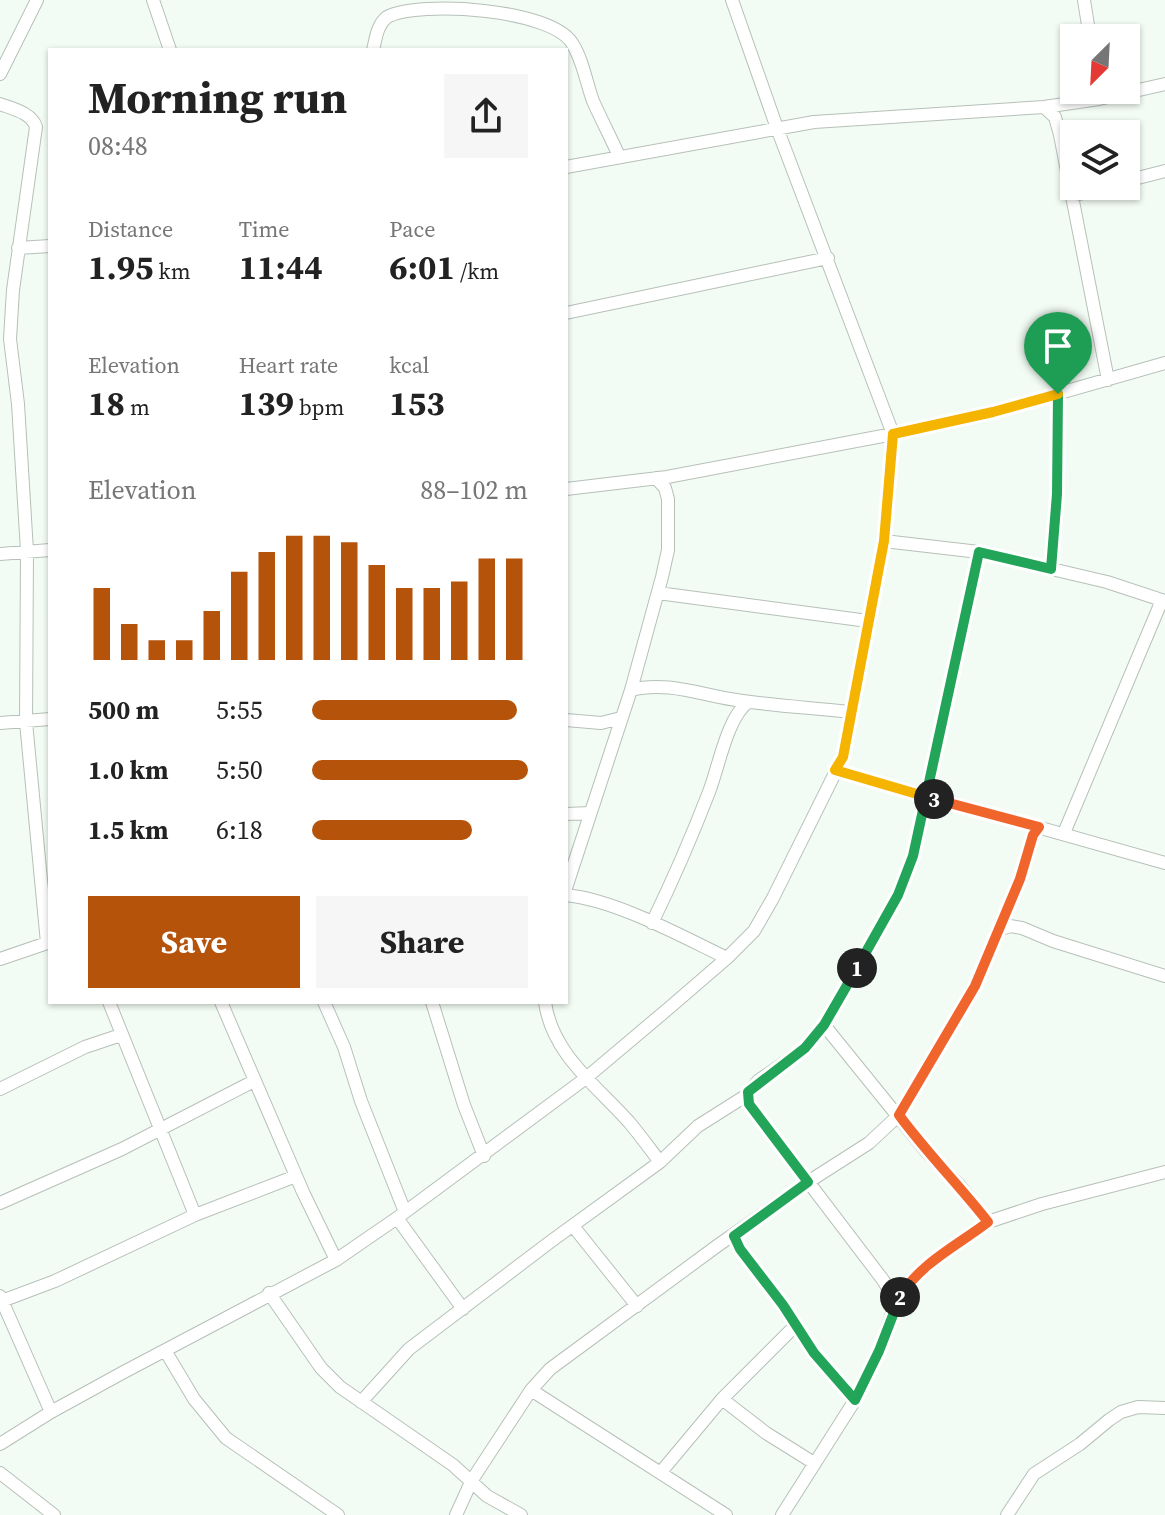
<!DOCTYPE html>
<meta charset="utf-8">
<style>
body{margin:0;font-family:"Source Serif 4",serif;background:#f6f6f6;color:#222;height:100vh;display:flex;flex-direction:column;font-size:30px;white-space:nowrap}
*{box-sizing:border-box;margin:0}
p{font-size:26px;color:#767676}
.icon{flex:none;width:44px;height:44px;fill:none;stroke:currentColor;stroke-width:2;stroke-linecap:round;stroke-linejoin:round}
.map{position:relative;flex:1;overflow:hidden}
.side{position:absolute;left:48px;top:48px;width:520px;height:956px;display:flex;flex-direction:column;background:#fff;border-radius:0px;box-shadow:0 2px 6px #0004}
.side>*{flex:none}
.needle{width:52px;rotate:204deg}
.buttons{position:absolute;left:1060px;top:24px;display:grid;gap:16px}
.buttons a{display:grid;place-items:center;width:80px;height:80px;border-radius:0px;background:#fff;box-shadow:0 2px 6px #0004;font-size:40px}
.pin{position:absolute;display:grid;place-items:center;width:68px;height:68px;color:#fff;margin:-82px -34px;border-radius:50% 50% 50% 0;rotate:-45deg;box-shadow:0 0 8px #0007}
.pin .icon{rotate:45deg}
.km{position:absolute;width:40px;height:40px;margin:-20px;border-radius:50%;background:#222;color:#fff;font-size:22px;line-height:40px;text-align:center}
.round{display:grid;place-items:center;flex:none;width:84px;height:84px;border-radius:0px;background:#f6f6f6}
.summary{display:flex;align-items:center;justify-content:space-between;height:136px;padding:0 40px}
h1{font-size:44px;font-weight:700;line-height:60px}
.metrics{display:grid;grid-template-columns:repeat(3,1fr);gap:12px;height:136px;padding:8px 40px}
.metrics div{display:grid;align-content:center}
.metrics b{font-size:34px;font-weight:700}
.metrics small{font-size:22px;font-weight:400}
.metrics p{font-size:22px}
.chart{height:224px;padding:16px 40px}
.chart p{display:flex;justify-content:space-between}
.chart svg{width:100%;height:144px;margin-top:8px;stroke:#b45309;stroke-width:6}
.action{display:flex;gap:16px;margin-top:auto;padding:16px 40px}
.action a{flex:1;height:92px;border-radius:0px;background:#b45309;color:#fff;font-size:32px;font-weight:700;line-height:92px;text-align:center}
.action a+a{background:#f6f6f6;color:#222}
ul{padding:0 40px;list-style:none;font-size:26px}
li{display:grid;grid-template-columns:128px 96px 1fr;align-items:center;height:60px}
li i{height:20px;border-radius:10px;background:#b45309}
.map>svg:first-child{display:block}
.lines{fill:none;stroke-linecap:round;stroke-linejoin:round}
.minor-casing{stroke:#b7c0b8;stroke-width:14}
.minor{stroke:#fff;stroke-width:12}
.split-1-casing{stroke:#fff;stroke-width:16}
.split-2-casing{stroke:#fff;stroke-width:16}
.split-3-casing{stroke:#fff;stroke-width:16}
.split-4-casing{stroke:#fff;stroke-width:16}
.split-1{stroke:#22a559;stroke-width:10}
.split-2{stroke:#22a559;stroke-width:10}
.split-3{stroke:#f0652b;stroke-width:10}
.split-4{stroke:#f5b400;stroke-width:10}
</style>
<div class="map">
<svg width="1165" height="1515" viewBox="0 0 1165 1515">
<rect width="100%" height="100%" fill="#f2fcf4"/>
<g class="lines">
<g class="minor-casing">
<path id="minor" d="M 153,0 L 170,50
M 1084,0 L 1090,38
M 373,50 C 376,38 377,25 387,17 C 420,0 551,9 572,43 C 583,60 586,82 593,101 C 601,119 611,138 619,156
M 0,74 L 37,0
M 0,104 C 13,109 32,113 36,127 L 13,290 L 10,339 L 18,404 L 27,551 L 26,722 L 47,943
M 1044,107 L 1055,117 L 1060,135 L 1108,380
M 566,167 L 814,122 L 1044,107 L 1099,99 L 1165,84
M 1126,181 L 1165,171
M 1072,196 L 1107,186
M 18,248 L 50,246
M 566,313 L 828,258
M 566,489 L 667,477 L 893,434 L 993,412 L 1165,363
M 884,541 L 979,552 L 1107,582 L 1165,601
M 0,554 L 50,550
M 1051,569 L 1057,494 L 1058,394
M 658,593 L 868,621
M 631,690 C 669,680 706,697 743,701 C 779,706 814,708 850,712
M 566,720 L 601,723 L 621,718
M 0,723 L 50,719
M 835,770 L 1165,863
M 566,814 L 590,813
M 1064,833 L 1162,600
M 566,888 L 631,690 L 662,577 L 668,550 L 668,499 L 665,488 L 656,478
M 566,895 C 616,900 681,936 727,958
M 652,923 C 673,880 692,836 709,792 C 719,766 727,718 748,702
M 999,930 L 1010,926 L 1022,928 L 1053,941 L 1165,976
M 0,959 L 50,942
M 109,1002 L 195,1215
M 221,1002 L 303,1192 L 336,1260
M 324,1002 L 344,1047 L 361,1101 L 405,1212
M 432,1002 L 464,1105 L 484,1156
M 545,1002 C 552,1054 596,1085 629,1122 C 640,1135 650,1149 660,1162
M 824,1025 L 926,1151 L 960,1186 L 988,1222
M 0,1089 L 85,1047 L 121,1035
M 0,1203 L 122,1149 L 254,1081
M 397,1218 L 463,1309
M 573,1226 L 637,1306
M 734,1236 L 740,1249 L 783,1305 L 814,1353 L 855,1400
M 269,1293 L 321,1368 L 340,1387 L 453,1465 L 487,1496 L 521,1515
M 0,1296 L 51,1412
M 2,1301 L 55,1281 L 195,1215 L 296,1176
M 896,1302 L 883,1280 L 749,1104 L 747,1095 L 758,1081 L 805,1048 L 824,1025 L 898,895 L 913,856 L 979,552
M 166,1352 L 194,1399 L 226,1438 L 338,1515
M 531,1390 L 726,1515
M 722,1399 L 766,1433 L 814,1463
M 361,1402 L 409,1349 L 550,1242 L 660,1162 L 698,1126 L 747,1095
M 0,1444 L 51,1412 L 122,1373 L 336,1260 L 397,1218 L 586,1078 L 669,1008 L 727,958 L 754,931 L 773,898 L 843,757 L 884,541 L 893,434 L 777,128 L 732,0
M 661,1472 L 722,1399 L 796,1325
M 0,1473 L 54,1515
M 456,1515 L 472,1480 L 531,1390 L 550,1369 L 717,1246 L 808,1182 L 869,1143 L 899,1115 L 975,986 L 1020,879 L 1033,835 L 1039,827
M 782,1515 L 855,1400 L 879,1351 L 896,1302 L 908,1283 L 930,1263 L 988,1222 L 1042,1204 L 1165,1172
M 1007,1515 L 1034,1474 L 1080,1444 L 1109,1420 L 1121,1412 L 1138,1407 L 1165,1408"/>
</g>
<use href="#minor" class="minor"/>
</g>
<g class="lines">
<g class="split-1-casing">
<path id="split-1" d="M 857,968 L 898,895 L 913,856 L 979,552 L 1051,569 L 1057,494 L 1058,394"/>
</g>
<g class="split-2-casing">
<path id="split-2" d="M 857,968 L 824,1025 L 805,1048 L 748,1092 L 749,1104 L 808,1182 L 734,1236 L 740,1249 L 783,1305 L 814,1353 L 855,1400 L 879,1351 L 900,1297"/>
</g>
<g class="split-3-casing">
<path id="split-3" d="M 900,1297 C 919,1264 958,1245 988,1222 C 959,1185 927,1153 899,1115 L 975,986 L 1020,879 L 1033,835 L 1039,827 L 934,799"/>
</g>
<g class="split-4-casing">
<path id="split-4" d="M 934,799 L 835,770 L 843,757 L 884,541 L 893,434 L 993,412 L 1058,394"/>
</g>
<use href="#split-1" class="split-1"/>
<use href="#split-2" class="split-2"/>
<use href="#split-3" class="split-3"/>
<use href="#split-4" class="split-4"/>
</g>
</svg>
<div class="buttons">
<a><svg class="needle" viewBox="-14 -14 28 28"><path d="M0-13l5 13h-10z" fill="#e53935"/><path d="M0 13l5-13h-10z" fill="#767676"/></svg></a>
<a><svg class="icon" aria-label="layers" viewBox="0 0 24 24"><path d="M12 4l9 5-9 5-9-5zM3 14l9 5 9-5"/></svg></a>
</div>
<div class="pin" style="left:1058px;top:394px;background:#1e9e55"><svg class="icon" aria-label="arrive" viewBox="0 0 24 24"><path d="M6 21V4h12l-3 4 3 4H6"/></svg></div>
<b class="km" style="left:857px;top:968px">1</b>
<b class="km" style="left:900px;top:1297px">2</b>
<b class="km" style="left:934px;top:799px">3</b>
<section class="side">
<div class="summary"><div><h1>Morning run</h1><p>08:48</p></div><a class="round"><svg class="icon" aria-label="share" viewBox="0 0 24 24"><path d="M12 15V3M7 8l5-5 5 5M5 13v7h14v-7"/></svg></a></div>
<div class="metrics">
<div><p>Distance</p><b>1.95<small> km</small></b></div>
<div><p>Time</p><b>11:44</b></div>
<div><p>Pace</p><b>6:01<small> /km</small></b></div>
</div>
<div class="metrics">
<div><p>Elevation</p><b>18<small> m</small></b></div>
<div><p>Heart rate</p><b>139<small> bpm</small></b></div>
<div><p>kcal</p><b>153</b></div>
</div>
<div class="chart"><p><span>Elevation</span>88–102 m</p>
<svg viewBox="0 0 160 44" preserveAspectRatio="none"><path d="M5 44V22M15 44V33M25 44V38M35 44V38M45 44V29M55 44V17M65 44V11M75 44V6M85 44V6M95 44V8M105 44V15M115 44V22M125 44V22M135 44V20M145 44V13M155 44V13"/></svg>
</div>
<ul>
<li><b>500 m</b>5:55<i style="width:95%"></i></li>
<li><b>1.0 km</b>5:50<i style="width:100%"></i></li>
<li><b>1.5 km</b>6:18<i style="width:74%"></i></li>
</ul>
<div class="action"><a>Save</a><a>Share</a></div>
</section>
</div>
